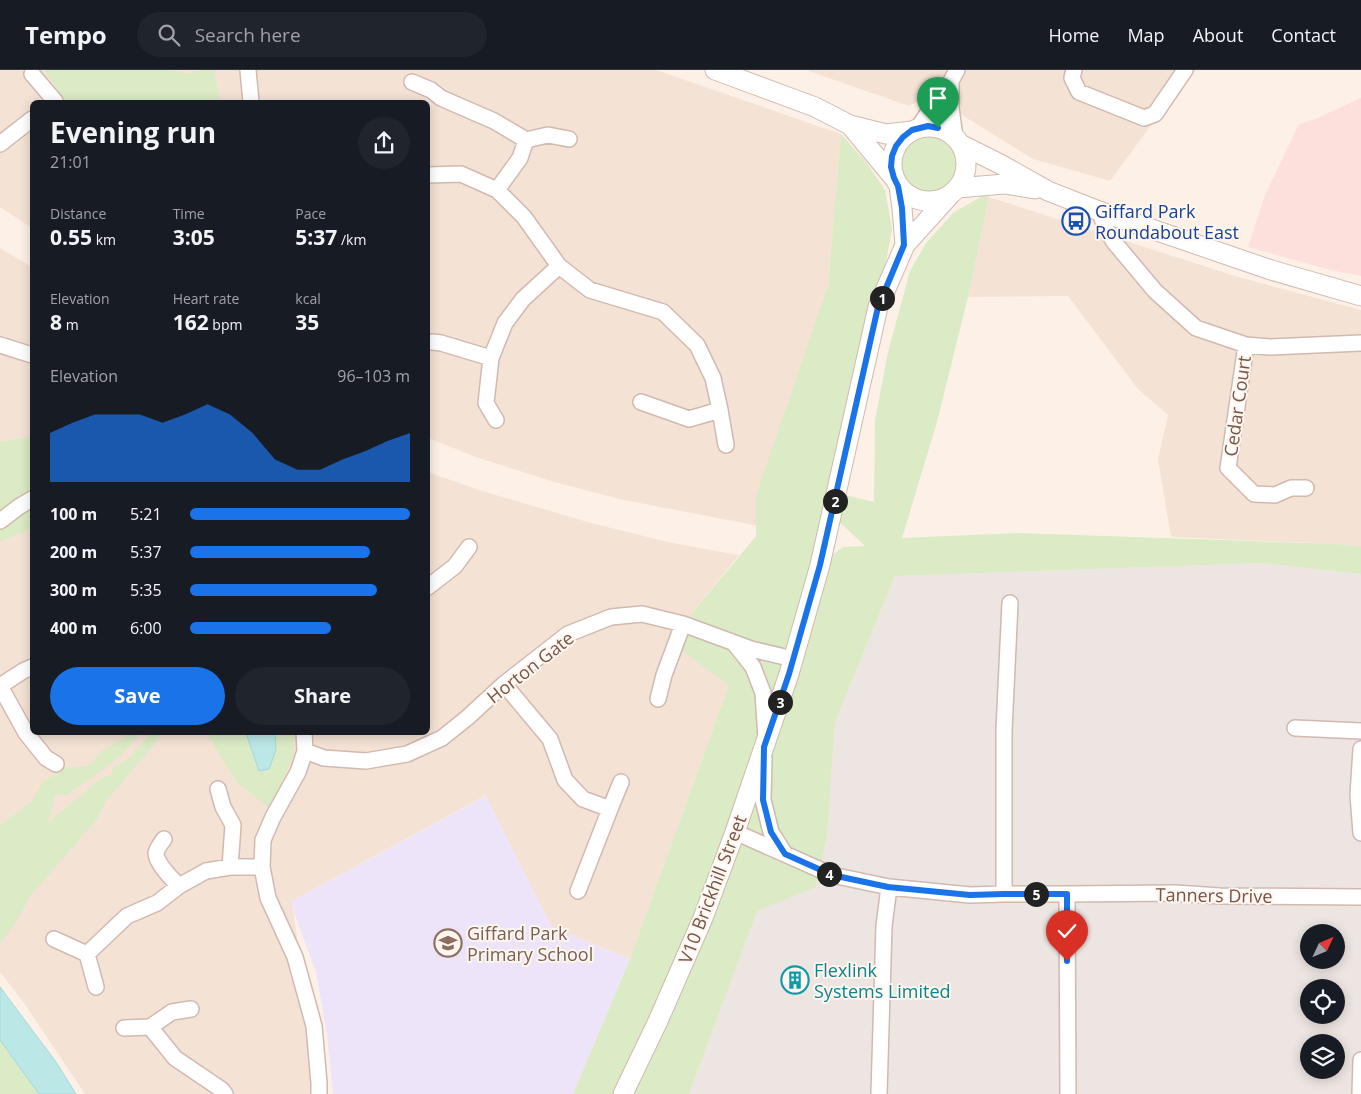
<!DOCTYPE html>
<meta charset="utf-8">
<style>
body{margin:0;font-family:"Open Sans",sans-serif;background:#20242c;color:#f1f3f6;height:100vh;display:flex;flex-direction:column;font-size:19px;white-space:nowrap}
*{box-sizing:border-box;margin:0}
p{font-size:16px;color:#9ea1a6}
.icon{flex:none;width:28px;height:28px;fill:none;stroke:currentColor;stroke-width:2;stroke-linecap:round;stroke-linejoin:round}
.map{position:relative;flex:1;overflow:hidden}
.side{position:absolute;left:30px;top:30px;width:400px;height:635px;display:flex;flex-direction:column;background:#171b24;border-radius:8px;box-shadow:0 2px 12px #0003}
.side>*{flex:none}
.needle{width:32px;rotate:46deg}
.buttons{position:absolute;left:1300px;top:854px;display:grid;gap:10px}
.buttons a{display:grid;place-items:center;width:45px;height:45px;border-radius:50%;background:#171b24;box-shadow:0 2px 12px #0003;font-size:25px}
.pin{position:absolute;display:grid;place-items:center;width:42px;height:42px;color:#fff;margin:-51px -21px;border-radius:50% 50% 50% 0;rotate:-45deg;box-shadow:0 0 5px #0007}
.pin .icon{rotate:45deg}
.km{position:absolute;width:25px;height:25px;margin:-12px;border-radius:50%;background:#222;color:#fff;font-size:14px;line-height:25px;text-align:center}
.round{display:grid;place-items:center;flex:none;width:52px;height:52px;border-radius:26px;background:#20242c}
.headline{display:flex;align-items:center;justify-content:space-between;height:85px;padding:0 20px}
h1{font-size:28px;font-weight:700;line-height:38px}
.figures{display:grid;grid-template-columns:repeat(3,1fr);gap:8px;height:85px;padding:5px 20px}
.figures div{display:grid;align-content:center}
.figures b{font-size:21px;font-weight:700}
.figures small{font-size:14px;font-weight:400}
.figures p{font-size:14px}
.chart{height:140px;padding:10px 20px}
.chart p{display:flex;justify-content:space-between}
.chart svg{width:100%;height:90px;margin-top:5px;fill:#1a73e8;opacity:.7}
.primary-button{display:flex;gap:10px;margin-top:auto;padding:10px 20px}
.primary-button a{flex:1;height:58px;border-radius:30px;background:#1a73e8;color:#fff;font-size:20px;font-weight:700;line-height:58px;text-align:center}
.primary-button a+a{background:#20242c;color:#f1f3f6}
ul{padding:0 20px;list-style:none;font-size:16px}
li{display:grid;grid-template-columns:80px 60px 1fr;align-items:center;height:38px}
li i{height:12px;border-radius:6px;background:#1a73e8}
header{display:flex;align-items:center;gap:30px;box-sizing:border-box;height:70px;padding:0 25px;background:#171b24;border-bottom:1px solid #363941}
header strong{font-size:24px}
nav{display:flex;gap:28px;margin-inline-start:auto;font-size:18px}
.search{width:350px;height:45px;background:#20242c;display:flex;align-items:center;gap:12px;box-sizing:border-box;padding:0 18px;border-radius:28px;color:#9ea1a6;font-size:19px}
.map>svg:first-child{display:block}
.residential{fill:#f4e2d5}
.commercial{fill:#fde0db}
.industrial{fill:#ede5e1;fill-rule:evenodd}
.education{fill:#eee4f9}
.green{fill:#daebc5;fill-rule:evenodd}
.water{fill:#bbe7e7;stroke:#a1d9d9}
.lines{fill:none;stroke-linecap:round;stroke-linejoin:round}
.minor-casing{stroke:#d1b9af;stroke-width:18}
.tertiary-casing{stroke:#d1b9af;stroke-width:21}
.minor{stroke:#fff;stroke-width:15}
.tertiary{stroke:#fff;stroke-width:19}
.route-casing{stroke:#fff;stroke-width:10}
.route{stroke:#1a73e8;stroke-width:6}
.labels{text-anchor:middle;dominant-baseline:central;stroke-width:4;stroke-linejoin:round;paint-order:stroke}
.transit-label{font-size:18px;fill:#164399;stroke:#fff6ee;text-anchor:start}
.street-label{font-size:18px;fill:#77544b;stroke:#fff6ee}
.education-label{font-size:18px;fill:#785e54;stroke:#fff6ee;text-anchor:start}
.culture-label{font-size:18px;fill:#0d838f;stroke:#fff6ee;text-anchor:start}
</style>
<header>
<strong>Tempo</strong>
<div class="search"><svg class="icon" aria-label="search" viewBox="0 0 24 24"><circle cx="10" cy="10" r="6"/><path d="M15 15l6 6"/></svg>Search here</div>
<nav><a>Home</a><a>Map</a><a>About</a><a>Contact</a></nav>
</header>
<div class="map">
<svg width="1361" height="1024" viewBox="0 0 1361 1024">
<rect width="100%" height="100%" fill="#fdf1e7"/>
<path class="residential" d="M 0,0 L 656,0 L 841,64 L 828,216 L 759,456 L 624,430 L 554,412 L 476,387 L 428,368 L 428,32 L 32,32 L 32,158 L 0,137 Z
M 806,0 L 1196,0 L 1166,35 L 1110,111 L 1033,89 L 962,45 L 927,27 L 909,36 Z
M 989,127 L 1235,206 L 1361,240 L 1361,477 L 1339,474 L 1171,467 L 1158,389 L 1168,345 L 1138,319 L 1068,226 L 968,227 Z
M 0,178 L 32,197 L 32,662 L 428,662 L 428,402 L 479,420 L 591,453 L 672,473 L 739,485 L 683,554 L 729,615 L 630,889 L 552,857 L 485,726 L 292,831 L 315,997 L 314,1024 L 85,1024 L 24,933 L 0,902 Z"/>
<path class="commercial" d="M 1361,28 L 1361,206 L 1330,200 L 1248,177 L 1265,125 L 1299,54 L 1313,50 Z"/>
<path class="industrial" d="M 1264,493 L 1361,504 L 1361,1024 L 689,1024 L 757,840 L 816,817 L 827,767 L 835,652 L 895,506 ZM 1309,862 L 1336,862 L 1336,890 L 1309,890 ZM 1309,918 L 1336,918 L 1336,945 L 1309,945 ZM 1309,972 L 1336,972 L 1336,1000 L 1309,1000 Z"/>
<path class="education" d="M 486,726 L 552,857 L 630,889 L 573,1024 L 333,1024 L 327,965 L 316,902 L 294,843 L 292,831 Z"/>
<path class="green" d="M 44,0 L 170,0 L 186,4 L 202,0 L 214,0 L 220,32 L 68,32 L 65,30 Z
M 841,64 L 866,92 L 885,120 L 892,159 L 878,237 L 837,423 L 874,432 L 875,350 L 888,282 L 910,201 L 926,173 L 954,142 L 986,124 L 989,127 L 968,227 L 937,352 L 902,468 L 1017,463 L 1339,474 L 1361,477 L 1361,504 L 1264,493 L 895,506 L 835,652 L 827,767 L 816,817 L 757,841 L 689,1024 L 573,1024 L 630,889 L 729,615 L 675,576 L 683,554 L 756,466 L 756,426 L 828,216 ZM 832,445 L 865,476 L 843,477 L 821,494 Z
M902 95a28 28 0 1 1 56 0a28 28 0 1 1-56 0Z
M 32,366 L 32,458 L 0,472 L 0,372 Z
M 133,662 L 140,663 L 125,681 L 114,691 L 67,725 L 55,724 L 49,749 L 46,755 L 99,710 L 112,704 L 113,698 L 131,687 L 150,663 L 162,663 L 153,676 L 105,732 L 97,749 L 31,825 L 17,850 L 0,874 L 0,755 L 31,733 L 43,712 L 64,698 L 88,696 L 102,681 Z
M 207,663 L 293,663 L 294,684 L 270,739 L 235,710 Z
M 0,970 L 39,1024 L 0,1024 Z"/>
<path class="water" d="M 246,663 L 275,663 L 276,680 L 269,699 L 259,701 Z
M 0,917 L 56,992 L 76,1024 L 39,1024 L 0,970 Z"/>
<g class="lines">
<g class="minor-casing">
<path id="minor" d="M 248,0 L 251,32
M 1074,0 L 1072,8 L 1079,22 L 1144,48 L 1155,44 L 1185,0
M 32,4 L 55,31 L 54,32
M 951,11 L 951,38 L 955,67
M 412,12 L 431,20 L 441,28 L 494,51 L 526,70 L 548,65 L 569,69
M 918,58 L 935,32 L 951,11 L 957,0
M 0,74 L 32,49
M 428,105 L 461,104 L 497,120 L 524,147 L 559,196 L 590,220 L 663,242 L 697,275 L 713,308 L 720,340 L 689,349 L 641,332
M 497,120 L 520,88 L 526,70
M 1099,141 L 1106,159 L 1114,172 L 1155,221 L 1196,258 L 1246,275 L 1270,277 L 1361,273
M 432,272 L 441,273 L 491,288 L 486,333 L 496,350
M 0,275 L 32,285
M 1246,275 L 1228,398 L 1254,424 L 1275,425 L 1291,418 L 1306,418
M 491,288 L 505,253 L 523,229 L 559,196
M 720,340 L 726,375
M 0,451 L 20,436 L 32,429
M 428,517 L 455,496 L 469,477
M 1010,533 L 1004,660 L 1004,824 L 1067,824
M 734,573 L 753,597 L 763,623 L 766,668
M 504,614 L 550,669 L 565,710 L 583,729 L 610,739 L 578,821
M 0,616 L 26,663 L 46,688 L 56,694
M 0,616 L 23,601 L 32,597
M 658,629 L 664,605 L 683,554
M 1295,658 L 1361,661
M 304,662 L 305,681 L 298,702 L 273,747 L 263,770 L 262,797 L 268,828 L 295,887 L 314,956 L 319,1013 L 319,1024
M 1361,679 L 1358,725 L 1361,763
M 305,681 L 324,688 L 366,691 L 407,684 L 442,668 L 467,648 L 504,614 L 568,564 L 611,547 L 642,544 L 683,554 L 751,579 L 793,589
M 764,688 L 763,730 L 771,762 L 785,784
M 218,719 L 223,737 L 233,755 L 230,797
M 610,739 L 621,712
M 735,762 L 832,805 L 889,817
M 164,769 C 161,773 157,778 156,783 C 156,793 172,809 179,816
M 54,869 L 87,884 L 127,846 L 157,833 L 179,816 L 206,801 L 230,797 L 262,797
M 87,884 L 96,917
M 150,957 L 172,942 L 191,939
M 124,958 L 150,957 L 175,988 L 222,1020 L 225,1024
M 879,1024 L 884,856 L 889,817 L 970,825 L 1004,824
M 1068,1024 L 1067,824 L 1175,823 L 1220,826 L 1361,827
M 1360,1024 L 1361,990"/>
</g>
<g class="tertiary-casing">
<path id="tertiary" d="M 715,0 L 815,37 L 850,55 L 886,64 L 912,61
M 850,55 L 894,108
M892 94a37 37 0 1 1 74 0a37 37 0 1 1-74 0Z
M 960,74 L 1000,94 L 1048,121 L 1099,141 L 1271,200 L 1361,226
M 899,116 L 902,138 L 905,175
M 957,118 L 1005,114 L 1035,119
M 623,1024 L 658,951 L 703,848 L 735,762 L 789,604 L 820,495 L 878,237 L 905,175 L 950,125"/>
</g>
<use href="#minor" class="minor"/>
<use href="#tertiary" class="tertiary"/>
</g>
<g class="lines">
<g class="route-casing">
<path id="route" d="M 938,58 L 928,56 L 912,60 L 903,67 L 896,76 L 892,86 L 891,97 L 894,108 L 898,116 L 902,138 L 904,175 L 878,237 L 820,495 L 789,604 L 764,677 L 763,730 L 771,762 L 785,784 L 832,805 L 888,817 L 970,825 L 1004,824 L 1067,824 L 1067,891"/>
</g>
<use href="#route" class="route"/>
</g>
<defs>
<g id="bus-ring" transform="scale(1.4375)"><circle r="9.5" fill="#fff6ee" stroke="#1a4fb4" stroke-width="1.5"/><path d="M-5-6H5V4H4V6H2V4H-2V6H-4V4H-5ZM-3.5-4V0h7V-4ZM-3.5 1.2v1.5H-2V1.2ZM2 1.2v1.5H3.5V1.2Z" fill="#1a4fb4"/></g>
<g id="school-ring" transform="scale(1.4375)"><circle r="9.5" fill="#fff6ee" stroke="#8d6e63" stroke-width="1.5"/><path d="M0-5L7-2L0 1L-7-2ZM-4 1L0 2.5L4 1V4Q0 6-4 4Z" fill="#8d6e63"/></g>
<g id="building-ring" transform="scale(1.4375)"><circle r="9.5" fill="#fff6ee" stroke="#0f9aa8" stroke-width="1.5"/><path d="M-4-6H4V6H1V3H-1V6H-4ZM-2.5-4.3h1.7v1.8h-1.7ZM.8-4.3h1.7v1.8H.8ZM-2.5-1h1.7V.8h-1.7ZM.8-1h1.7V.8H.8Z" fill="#0f9aa8"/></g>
</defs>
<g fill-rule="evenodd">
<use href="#bus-ring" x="1076" y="151"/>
<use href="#school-ring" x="448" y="873"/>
<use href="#building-ring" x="795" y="910"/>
</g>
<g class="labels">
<g class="transit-label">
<text x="1095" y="141">Giffard Park<tspan x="1095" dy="21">Roundabout East</tspan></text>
</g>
<g class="street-label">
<text transform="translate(1237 336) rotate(-82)">Cedar Court</text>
<text transform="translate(530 597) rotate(-38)">Horton Gate</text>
<text transform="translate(712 819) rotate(-69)">V10 Brickhill Street</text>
<text transform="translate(1214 825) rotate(1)">Tanners Drive</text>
</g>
<g class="education-label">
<text x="467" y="863">Giffard Park<tspan x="467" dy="21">Primary School</tspan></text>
</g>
<g class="culture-label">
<text x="814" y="900">Flexlink<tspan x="814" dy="21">Systems Limited</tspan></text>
</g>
</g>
</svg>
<div class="buttons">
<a><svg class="needle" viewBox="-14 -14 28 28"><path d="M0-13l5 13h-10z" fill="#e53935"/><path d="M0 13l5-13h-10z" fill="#9ea1a6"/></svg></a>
<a><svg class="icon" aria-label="locate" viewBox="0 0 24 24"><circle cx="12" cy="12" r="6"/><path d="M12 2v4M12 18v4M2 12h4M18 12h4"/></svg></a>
<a><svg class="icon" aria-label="layers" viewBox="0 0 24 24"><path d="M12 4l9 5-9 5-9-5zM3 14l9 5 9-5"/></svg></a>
</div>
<div class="pin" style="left:938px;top:58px;background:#1e9e55"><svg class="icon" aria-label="arrive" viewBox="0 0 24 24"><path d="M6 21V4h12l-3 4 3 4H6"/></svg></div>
<div class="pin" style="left:1067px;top:891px;background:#d93025"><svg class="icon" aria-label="check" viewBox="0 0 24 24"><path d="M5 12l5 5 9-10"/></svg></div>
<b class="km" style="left:882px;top:228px">1</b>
<b class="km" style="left:835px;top:431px">2</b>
<b class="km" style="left:780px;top:632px">3</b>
<b class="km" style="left:829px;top:804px">4</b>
<b class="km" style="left:1036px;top:824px">5</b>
<section class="side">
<div class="headline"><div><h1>Evening run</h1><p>21:01</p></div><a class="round"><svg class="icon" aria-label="share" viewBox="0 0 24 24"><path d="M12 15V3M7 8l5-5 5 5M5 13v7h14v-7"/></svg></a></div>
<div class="figures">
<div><p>Distance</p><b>0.55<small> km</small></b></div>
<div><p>Time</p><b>3:05</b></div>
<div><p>Pace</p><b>5:37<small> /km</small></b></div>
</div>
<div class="figures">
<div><p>Elevation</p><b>8<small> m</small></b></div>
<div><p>Heart rate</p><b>162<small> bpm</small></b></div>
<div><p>kcal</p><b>35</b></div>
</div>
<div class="chart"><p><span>Elevation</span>96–103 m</p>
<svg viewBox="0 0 160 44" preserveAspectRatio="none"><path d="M0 44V20L10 15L20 11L30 11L40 11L50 15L60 11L70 6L80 11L90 20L100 33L110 38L120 38L130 33L140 29L150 24L160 20V44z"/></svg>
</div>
<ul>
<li><b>100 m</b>5:21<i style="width:100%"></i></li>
<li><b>200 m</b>5:37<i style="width:82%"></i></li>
<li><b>300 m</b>5:35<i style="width:85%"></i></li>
<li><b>400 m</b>6:00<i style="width:64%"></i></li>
</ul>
<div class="primary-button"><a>Save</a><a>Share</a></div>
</section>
</div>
